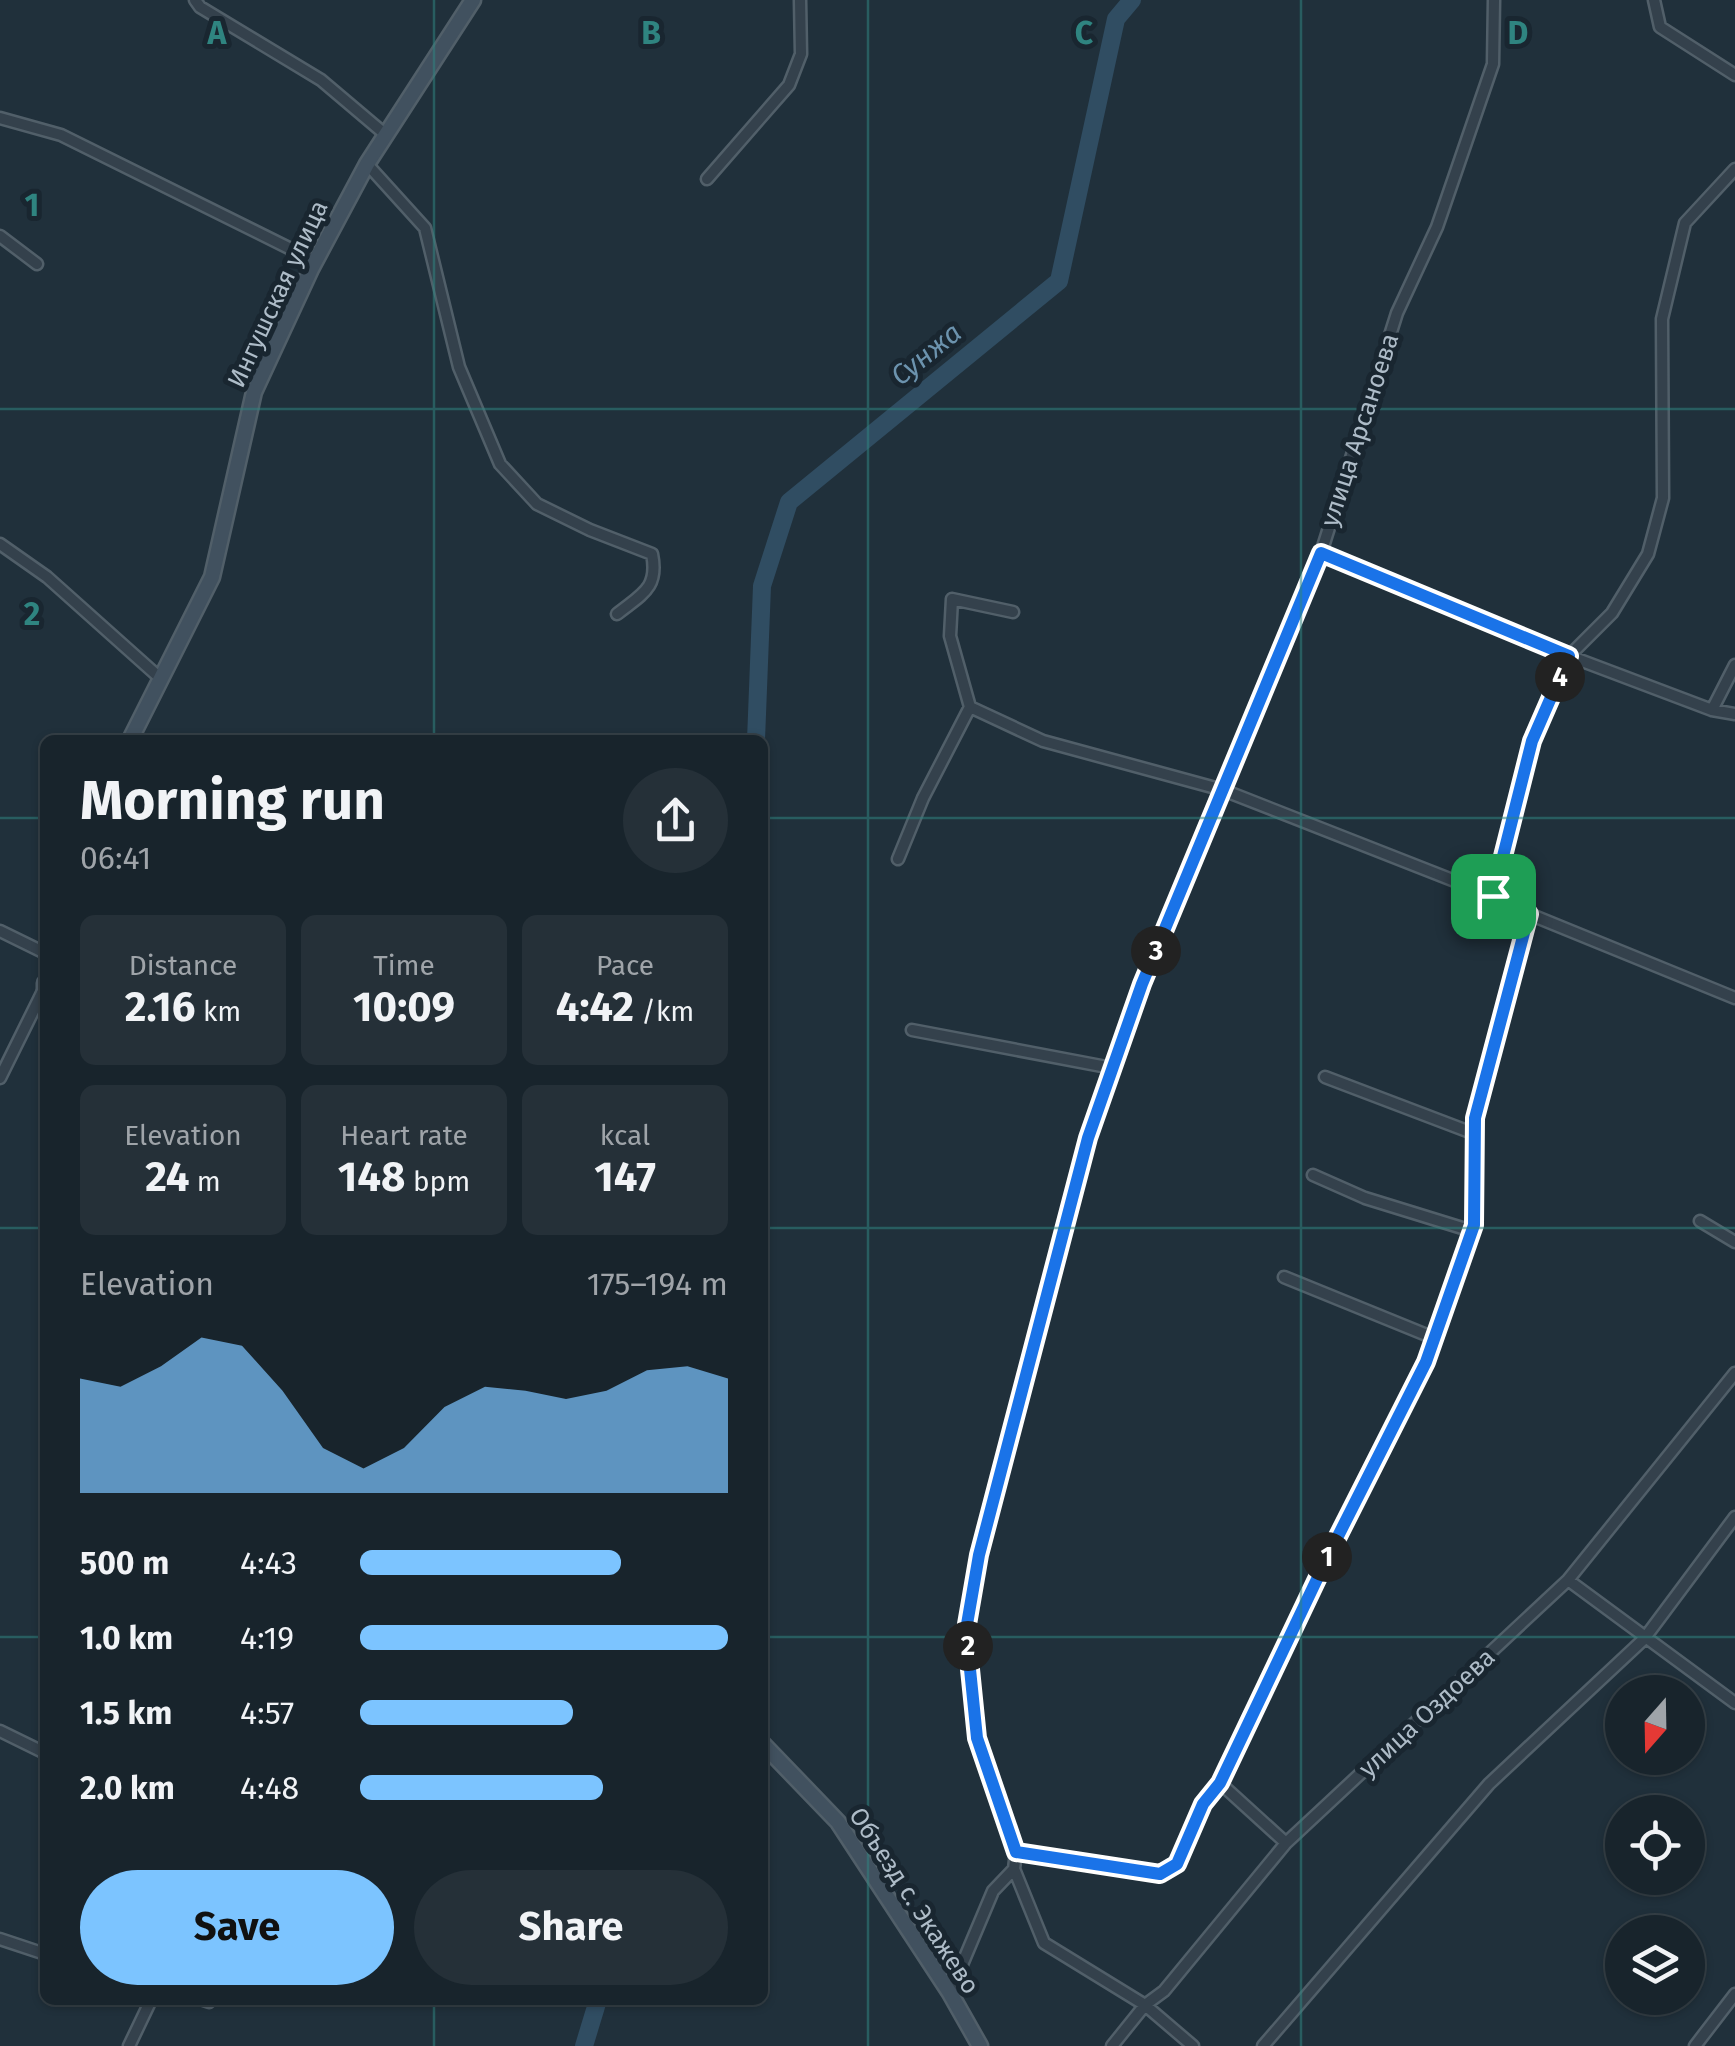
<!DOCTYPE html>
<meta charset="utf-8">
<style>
body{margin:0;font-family:"Fira Sans",sans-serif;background:#253038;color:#f1f3f6;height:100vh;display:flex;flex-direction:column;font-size:38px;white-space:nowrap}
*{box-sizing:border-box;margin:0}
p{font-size:32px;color:#9fa4a9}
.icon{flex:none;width:55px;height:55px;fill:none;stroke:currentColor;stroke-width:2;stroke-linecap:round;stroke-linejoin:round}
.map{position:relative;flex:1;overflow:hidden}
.drawer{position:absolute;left:40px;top:735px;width:728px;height:1270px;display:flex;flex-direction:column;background:#18242c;border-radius:15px;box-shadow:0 2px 8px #0004,0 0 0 2px #364148}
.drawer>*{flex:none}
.needle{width:65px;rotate:200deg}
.fabs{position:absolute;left:1605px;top:1675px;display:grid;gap:20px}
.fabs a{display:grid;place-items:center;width:100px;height:100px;border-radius:50%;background:#18242c;box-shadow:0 2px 8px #0004,0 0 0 2px #364148;font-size:50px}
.pin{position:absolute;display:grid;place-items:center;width:85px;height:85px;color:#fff;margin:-42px;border-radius:20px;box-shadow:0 5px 15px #0006}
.km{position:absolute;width:50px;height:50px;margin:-25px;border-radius:50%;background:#222;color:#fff;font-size:28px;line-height:50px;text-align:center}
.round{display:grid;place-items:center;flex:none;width:105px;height:105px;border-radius:52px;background:#253038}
.summary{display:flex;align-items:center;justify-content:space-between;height:170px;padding:0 40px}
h1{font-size:55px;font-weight:700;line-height:75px}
.stats{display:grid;grid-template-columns:repeat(3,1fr);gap:15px;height:170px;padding:10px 40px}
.stats div{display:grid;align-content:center;border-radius:15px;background:#253038;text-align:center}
.stats b{font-size:42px;font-weight:700}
.stats small{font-size:28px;font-weight:400}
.stats p{font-size:28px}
.chart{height:280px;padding:20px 40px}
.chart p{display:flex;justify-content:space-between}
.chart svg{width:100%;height:180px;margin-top:10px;fill:#7cc4ff;opacity:.7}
.primary-button{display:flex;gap:20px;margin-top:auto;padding:20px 40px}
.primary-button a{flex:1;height:115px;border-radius:60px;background:#7cc4ff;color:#111;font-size:40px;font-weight:700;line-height:115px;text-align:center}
.primary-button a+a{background:#253038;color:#f1f3f6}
ul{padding:0 40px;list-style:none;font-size:32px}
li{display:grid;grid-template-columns:160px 120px 1fr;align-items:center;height:75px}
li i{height:25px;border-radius:12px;background:#7cc4ff}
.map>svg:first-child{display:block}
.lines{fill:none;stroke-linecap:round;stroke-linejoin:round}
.river{stroke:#304d62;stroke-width:18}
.street-casing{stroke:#515f69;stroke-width:15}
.secondary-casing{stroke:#515f69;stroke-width:19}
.street{stroke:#34414c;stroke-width:10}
.secondary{stroke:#41515f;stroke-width:14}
.route-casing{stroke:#fff;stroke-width:20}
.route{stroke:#1a73e8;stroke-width:12}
.grid{fill:none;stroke:#2f8480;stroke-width:2.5;stroke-opacity:0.55}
.labels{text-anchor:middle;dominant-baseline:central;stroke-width:10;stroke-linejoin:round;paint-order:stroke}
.street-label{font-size:25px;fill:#aebcc8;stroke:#192630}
.water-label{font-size:28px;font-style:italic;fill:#6c93ae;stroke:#192630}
.grid-label{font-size:32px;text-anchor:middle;font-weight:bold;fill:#2f8480;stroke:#192630;stroke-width:10;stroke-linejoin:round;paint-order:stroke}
</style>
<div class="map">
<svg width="1735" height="2046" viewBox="0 0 1735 2046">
<rect width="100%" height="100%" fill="#20303b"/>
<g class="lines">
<path class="river" d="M 756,740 L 762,586 L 789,502 L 1059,281 L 1116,19 L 1132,0
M 584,2046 L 598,2000"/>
<g class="street-casing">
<path id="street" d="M 195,0 L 200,7 L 321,80 L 386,135
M 1654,0 L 1660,27 L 1735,75
M 0,118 L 61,135 L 315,261
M 367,164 L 425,228 L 459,367 L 500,464 L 537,504 L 590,530 L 652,554 C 659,588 642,594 617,614
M 707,179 L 789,85 L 801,54 L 800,0
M 0,236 L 37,264
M 0,544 L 47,577 L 160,678
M 1321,553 L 1569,656 L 1712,710 L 1735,714
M 970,707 L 1043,741 L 1223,790 L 1493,896 L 1529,914 L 1735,998
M 1712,710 L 1735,665
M 898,859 L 923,798 L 970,707 L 950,636 L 952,599 L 1013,612
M 1493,896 L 1532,741 L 1569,656 L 1612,613 L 1648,554 L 1663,498 L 1662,319 L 1685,223 L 1735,169
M 0,931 L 45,953
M 912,1030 L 1112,1068
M 1325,1077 L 1475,1134
M 0,1078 L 43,991
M 1313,1175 L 1365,1198 L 1472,1231
M 1700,1221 L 1735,1242
M 1284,1277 L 1434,1338
M 1568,1580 L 1735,1703
M 0,1731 L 45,1753
M 1286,1843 L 1220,1783 L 1328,1556 L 1426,1362 L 1474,1225 L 1475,1118 L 1529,914
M 1016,1852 L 1160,1874 L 1177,1864 L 1203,1805 L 1220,1783
M 0,1939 L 45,1954
M 950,1993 L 993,1891 L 1014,1869
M 203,2000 L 209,2002
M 129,2046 L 151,2000
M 1112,2046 L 1145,2005 L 1164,1991 L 1286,1843 L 1568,1580 L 1735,1373
M 1193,2046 L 1145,2005 L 1044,1943 L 1014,1869 L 1016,1852 L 977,1738 L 966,1630 L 979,1555 L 1088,1138 L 1142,983 L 1321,553 L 1397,313 L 1437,227 L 1493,64 L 1494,0
M 1263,2046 L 1489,1784 L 1644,1639 L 1735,1517
M 1695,2046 L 1735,1994"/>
</g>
<g class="secondary-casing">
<path id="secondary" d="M 130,740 L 212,577 L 254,392 L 311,269 L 367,164 L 473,0
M 45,983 L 45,994
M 762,1743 L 838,1822 L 950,1993 L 980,2046"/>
</g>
<use href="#street" class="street"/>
<use href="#secondary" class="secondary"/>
</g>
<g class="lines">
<g class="route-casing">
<path id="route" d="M 1321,553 L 1569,656 L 1532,741 L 1493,896 L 1529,914 L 1475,1118 L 1474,1225 L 1426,1362 L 1328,1556 L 1220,1783 L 1203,1804 L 1177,1864 L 1160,1874 L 1016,1852 L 977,1738 L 966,1630 L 979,1555 L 1088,1138 L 1142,984 Z"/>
</g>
<use href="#route" class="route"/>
</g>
<path class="grid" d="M 434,0 L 434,740M 868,0 L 868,2046M 1301,0 L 1301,2046M 0,409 L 1735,409M 0,818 L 45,818M 762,818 L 1735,818M 0,1228 L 45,1228M 762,1228 L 1735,1228M 0,1637 L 45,1637M 762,1637 L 1735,1637M 434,2000 L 434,2046"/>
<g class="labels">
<g class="street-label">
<text transform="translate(278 294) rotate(-65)">Ингушская улица</text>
<text transform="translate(1360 430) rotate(-72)">улица Арсаноева</text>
<text transform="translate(1427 1713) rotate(-43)">улица Оздоева</text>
<text transform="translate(914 1901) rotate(57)">Объезд с. Экажево</text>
</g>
<g class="water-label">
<text transform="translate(926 354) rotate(-39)">Сунжа</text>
</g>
</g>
<g class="grid-label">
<text x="217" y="44">A</text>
<text x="651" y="44">B</text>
<text x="1084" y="44">C</text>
<text x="1518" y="44">D</text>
<text x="32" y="216">1</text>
<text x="32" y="625">2</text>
</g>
</svg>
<div class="fabs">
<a><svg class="needle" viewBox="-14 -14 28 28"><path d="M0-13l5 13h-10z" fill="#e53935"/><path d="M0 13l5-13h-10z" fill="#9fa4a9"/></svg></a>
<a><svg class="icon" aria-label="locate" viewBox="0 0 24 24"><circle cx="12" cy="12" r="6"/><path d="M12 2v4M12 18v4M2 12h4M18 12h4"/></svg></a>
<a><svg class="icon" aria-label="layers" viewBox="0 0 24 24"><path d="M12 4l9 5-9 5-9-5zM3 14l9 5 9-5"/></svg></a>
</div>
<div class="pin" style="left:1493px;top:896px;background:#1e9e55"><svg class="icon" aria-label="arrive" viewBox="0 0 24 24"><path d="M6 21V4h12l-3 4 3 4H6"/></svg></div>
<b class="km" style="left:1327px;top:1557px">1</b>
<b class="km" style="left:968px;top:1646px">2</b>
<b class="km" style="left:1156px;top:951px">3</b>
<b class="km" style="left:1560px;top:677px">4</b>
<section class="drawer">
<div class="summary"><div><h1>Morning run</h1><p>06:41</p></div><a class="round"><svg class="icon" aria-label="share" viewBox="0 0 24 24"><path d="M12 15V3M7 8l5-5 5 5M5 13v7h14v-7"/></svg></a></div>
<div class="stats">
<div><p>Distance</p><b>2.16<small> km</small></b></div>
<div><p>Time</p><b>10:09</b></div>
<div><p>Pace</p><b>4:42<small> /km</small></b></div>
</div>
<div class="stats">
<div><p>Elevation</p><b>24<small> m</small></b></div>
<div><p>Heart rate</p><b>148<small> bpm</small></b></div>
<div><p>kcal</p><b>147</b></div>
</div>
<div class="chart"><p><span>Elevation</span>175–194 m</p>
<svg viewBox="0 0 160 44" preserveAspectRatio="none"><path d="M0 44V16L10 18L20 13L30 6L40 8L50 19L60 33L70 38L80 33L90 23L100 18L110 19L120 21L130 19L140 14L150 13L160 16V44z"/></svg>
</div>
<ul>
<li><b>500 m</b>4:43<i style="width:71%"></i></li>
<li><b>1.0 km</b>4:19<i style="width:100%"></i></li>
<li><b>1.5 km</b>4:57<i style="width:58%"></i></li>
<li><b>2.0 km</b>4:48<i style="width:66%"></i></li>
</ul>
<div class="primary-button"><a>Save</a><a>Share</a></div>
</section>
</div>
